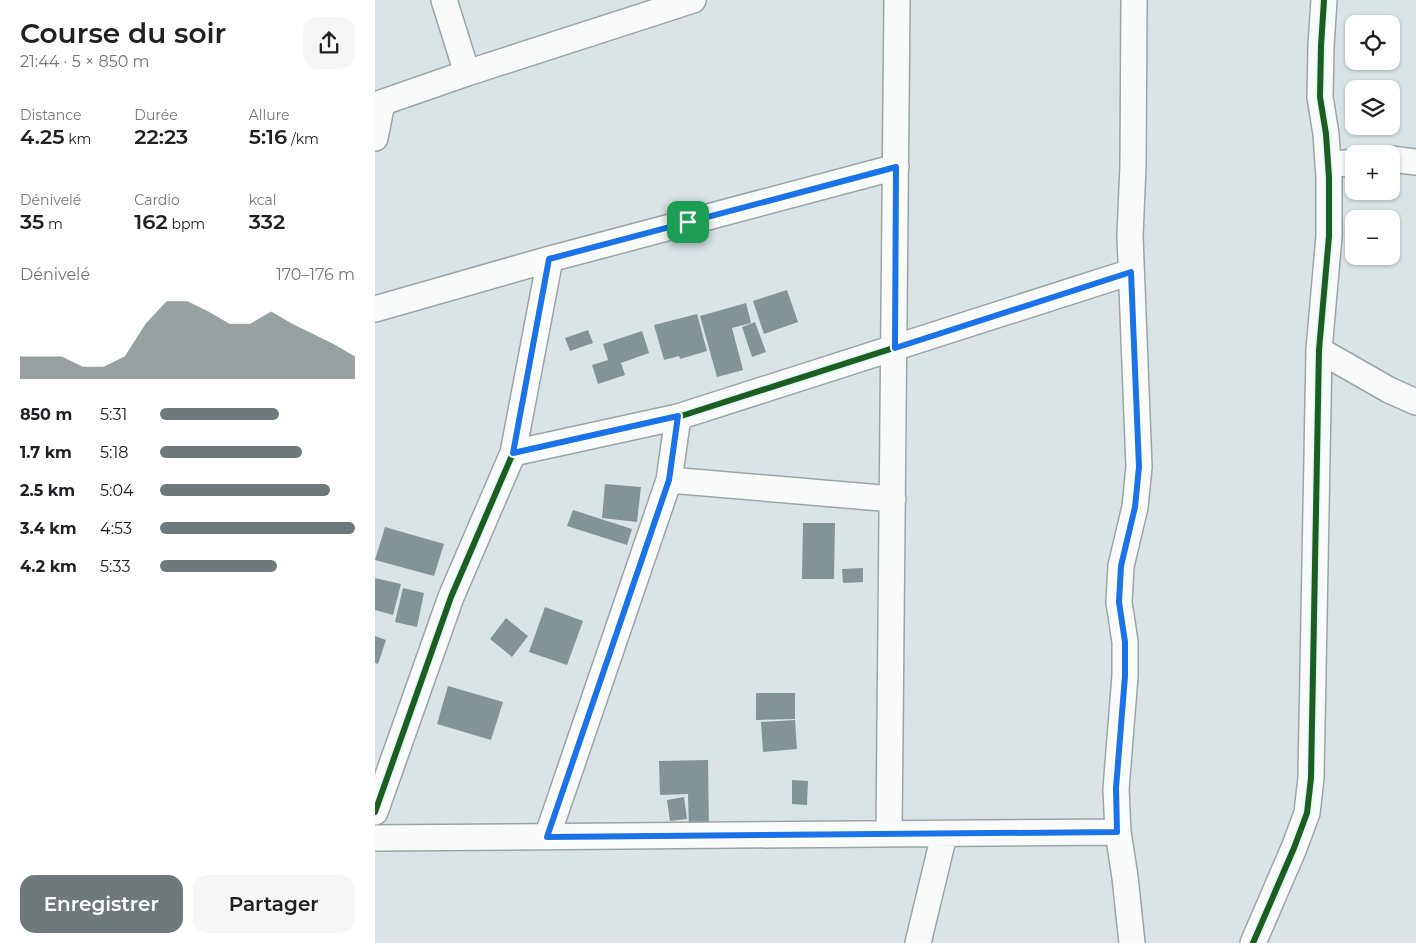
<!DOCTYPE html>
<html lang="fr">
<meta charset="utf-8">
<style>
body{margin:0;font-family:Montserrat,sans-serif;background:#f6f6f6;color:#202124;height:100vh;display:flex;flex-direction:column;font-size:19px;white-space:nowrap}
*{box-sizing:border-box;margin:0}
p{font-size:16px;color:#757577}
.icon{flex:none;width:28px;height:28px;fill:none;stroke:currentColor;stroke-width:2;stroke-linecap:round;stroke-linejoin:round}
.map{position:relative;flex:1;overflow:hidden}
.panel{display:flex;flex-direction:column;background:#fff;width:375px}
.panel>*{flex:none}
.buttons{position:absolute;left:970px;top:15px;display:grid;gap:10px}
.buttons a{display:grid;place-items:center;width:55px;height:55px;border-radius:10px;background:#fff;box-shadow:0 1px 4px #0004;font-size:25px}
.pin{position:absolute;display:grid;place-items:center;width:42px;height:42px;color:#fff;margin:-21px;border-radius:10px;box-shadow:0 2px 8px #0006}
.round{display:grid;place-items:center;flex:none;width:52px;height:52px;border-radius:15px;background:#f6f6f6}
.summary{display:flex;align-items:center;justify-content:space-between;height:85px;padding:0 20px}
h1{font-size:28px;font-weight:600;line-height:38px}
.figures{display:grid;grid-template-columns:repeat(3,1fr);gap:8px;height:85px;padding:5px 20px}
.figures div{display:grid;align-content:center}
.figures b{font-size:21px;font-weight:600}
.figures small{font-size:14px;font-weight:400}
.figures p{font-size:14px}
.chart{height:140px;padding:10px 20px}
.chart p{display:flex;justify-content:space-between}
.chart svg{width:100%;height:90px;margin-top:5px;fill:#6f787a;opacity:.7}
.button{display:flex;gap:10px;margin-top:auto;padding:10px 20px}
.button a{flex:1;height:58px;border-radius:15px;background:#6f787a;color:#fff;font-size:20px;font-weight:600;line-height:58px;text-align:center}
.button a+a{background:#f6f6f6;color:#202124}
ul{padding:0 20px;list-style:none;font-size:16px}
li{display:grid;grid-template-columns:80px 60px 1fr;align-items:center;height:38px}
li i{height:12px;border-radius:6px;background:#6f787a}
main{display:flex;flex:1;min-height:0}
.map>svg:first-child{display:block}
.building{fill:#839396}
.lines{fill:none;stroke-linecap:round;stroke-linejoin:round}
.street-casing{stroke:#9ca4a6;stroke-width:28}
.street{stroke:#f9fbfb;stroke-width:25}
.cycleway-casing{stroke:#e2f5fa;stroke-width:9}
.cycleway{stroke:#1b5e20;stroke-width:6}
.route-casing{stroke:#fff;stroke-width:10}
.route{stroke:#1a73e8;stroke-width:6}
</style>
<main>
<section class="panel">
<div class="summary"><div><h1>Course du soir</h1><p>21:44 · 5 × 850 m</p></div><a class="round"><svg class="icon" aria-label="share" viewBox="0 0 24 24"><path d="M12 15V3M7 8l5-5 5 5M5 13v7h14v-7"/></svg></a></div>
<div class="figures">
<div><p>Distance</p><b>4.25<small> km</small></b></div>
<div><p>Durée</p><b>22:23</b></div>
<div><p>Allure</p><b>5:16<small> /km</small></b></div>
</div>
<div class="figures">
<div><p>Dénivelé</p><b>35<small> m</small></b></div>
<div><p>Cardio</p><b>162<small> bpm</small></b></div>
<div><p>kcal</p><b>332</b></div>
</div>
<div class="chart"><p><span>Dénivelé</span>170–176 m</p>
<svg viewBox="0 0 160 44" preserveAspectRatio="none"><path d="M0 44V33L10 33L20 33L30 38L40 38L50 33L60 17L70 6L80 6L90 11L100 17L110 17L120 11L130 17L140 22L150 27L160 33V44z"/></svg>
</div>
<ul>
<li><b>850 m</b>5:31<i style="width:61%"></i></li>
<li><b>1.7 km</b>5:18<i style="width:73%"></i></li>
<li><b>2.5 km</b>5:04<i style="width:87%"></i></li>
<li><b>3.4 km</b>4:53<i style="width:100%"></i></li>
<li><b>4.2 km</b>5:33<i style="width:60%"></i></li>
</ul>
<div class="button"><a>Enregistrer</a><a>Partager</a></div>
</section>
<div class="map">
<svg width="1041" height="943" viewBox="0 0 1041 943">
<rect width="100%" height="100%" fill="#dae4e7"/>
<path class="building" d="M 412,290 L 423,322 L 389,334 L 378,301 Z
M 371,303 L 376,323 L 357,328 L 368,370 L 342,377 L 325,316 Z
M 322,314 L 332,351 L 305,359 L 304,356 L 289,360 L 279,325 Z
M 380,322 L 391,352 L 377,357 L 367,327 Z
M 213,330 L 218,343 L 195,351 L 190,338 Z
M 267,331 L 274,353 L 246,363 L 250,375 L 223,384 L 217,365 L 233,360 L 228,344 Z
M 230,484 L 266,487 L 262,522 L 227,518 Z
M 198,510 L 257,529 L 252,545 L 192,526 Z
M 428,523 L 460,523 L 459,579 L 427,579 Z
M 10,527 L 69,544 L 59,576 L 0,560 Z
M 488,568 L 488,582 L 468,583 L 467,569 Z
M 0,578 L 26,584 L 18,615 L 0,610 Z
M 28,588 L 49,593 L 42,627 L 20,622 Z
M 170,607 L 208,621 L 192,665 L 154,652 Z
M 131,618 L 153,636 L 137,657 L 115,639 Z
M 0,636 L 11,640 L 3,664 L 0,663 Z
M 73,686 L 128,702 L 116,740 L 62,724 Z
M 381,693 L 420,693 L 420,719 L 381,720 Z
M 420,720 L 422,749 L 388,752 L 386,722 Z
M 333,760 L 334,831 L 314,831 L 313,794 L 285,795 L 284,761 Z
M 417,780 L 433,781 L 432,805 L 417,804 Z
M 309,797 L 312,819 L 295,821 L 292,800 Z"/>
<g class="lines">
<g class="street-casing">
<path id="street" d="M 69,0 L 92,73
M 0,105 L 92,73 L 318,0
M 0,138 L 7,103
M 1016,159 L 1041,162
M 953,165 L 979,162
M 0,309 L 175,259
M 944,350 L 1014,390 L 1041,402
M 138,453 L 175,259 L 521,167
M 294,480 L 518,499
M 0,812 L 76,597 L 138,453 L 303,417 L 756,272
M 514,834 L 522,0
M 172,837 L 294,480 L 303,417
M 0,838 L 743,832
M 543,943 L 569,835
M 757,943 L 750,877 L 743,832 L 741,789 L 750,676 L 750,642 L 744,602 L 746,566 L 760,507 L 764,467 L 755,236 L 758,165 L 759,0
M 878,943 L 919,848 L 932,813 L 936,778 L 944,350 L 954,236 L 954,178 L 951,134 L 945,97 L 946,46 L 949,0"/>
</g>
<use href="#street" class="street"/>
<g class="cycleway-casing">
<path id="cycleway" d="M 0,812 L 76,597 L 138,453 L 303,417 L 756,272
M 878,943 L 919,848 L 932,813 L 936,778 L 944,350 L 954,236 L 954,178 L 951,134 L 945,97 L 946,46 L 949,0"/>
</g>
<use href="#cycleway" class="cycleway"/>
</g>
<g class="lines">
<g class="route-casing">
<path id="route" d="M 521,167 L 520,348 L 756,272 L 764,467 L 760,507 L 746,566 L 744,602 L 750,642 L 750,676 L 741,788 L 742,832 L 172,837 L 294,480 L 303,416 L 138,453 L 174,259 Z"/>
</g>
<use href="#route" class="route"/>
</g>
</svg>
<div class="buttons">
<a><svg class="icon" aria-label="locate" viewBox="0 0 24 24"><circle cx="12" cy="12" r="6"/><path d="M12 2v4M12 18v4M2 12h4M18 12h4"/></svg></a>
<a><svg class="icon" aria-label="layers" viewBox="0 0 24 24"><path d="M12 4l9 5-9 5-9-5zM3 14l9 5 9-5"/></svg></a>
<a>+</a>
<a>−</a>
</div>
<div class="pin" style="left:313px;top:222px;background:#1e9e55"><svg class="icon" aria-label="arrive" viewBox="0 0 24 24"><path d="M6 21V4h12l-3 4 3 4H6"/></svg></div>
</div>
</main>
